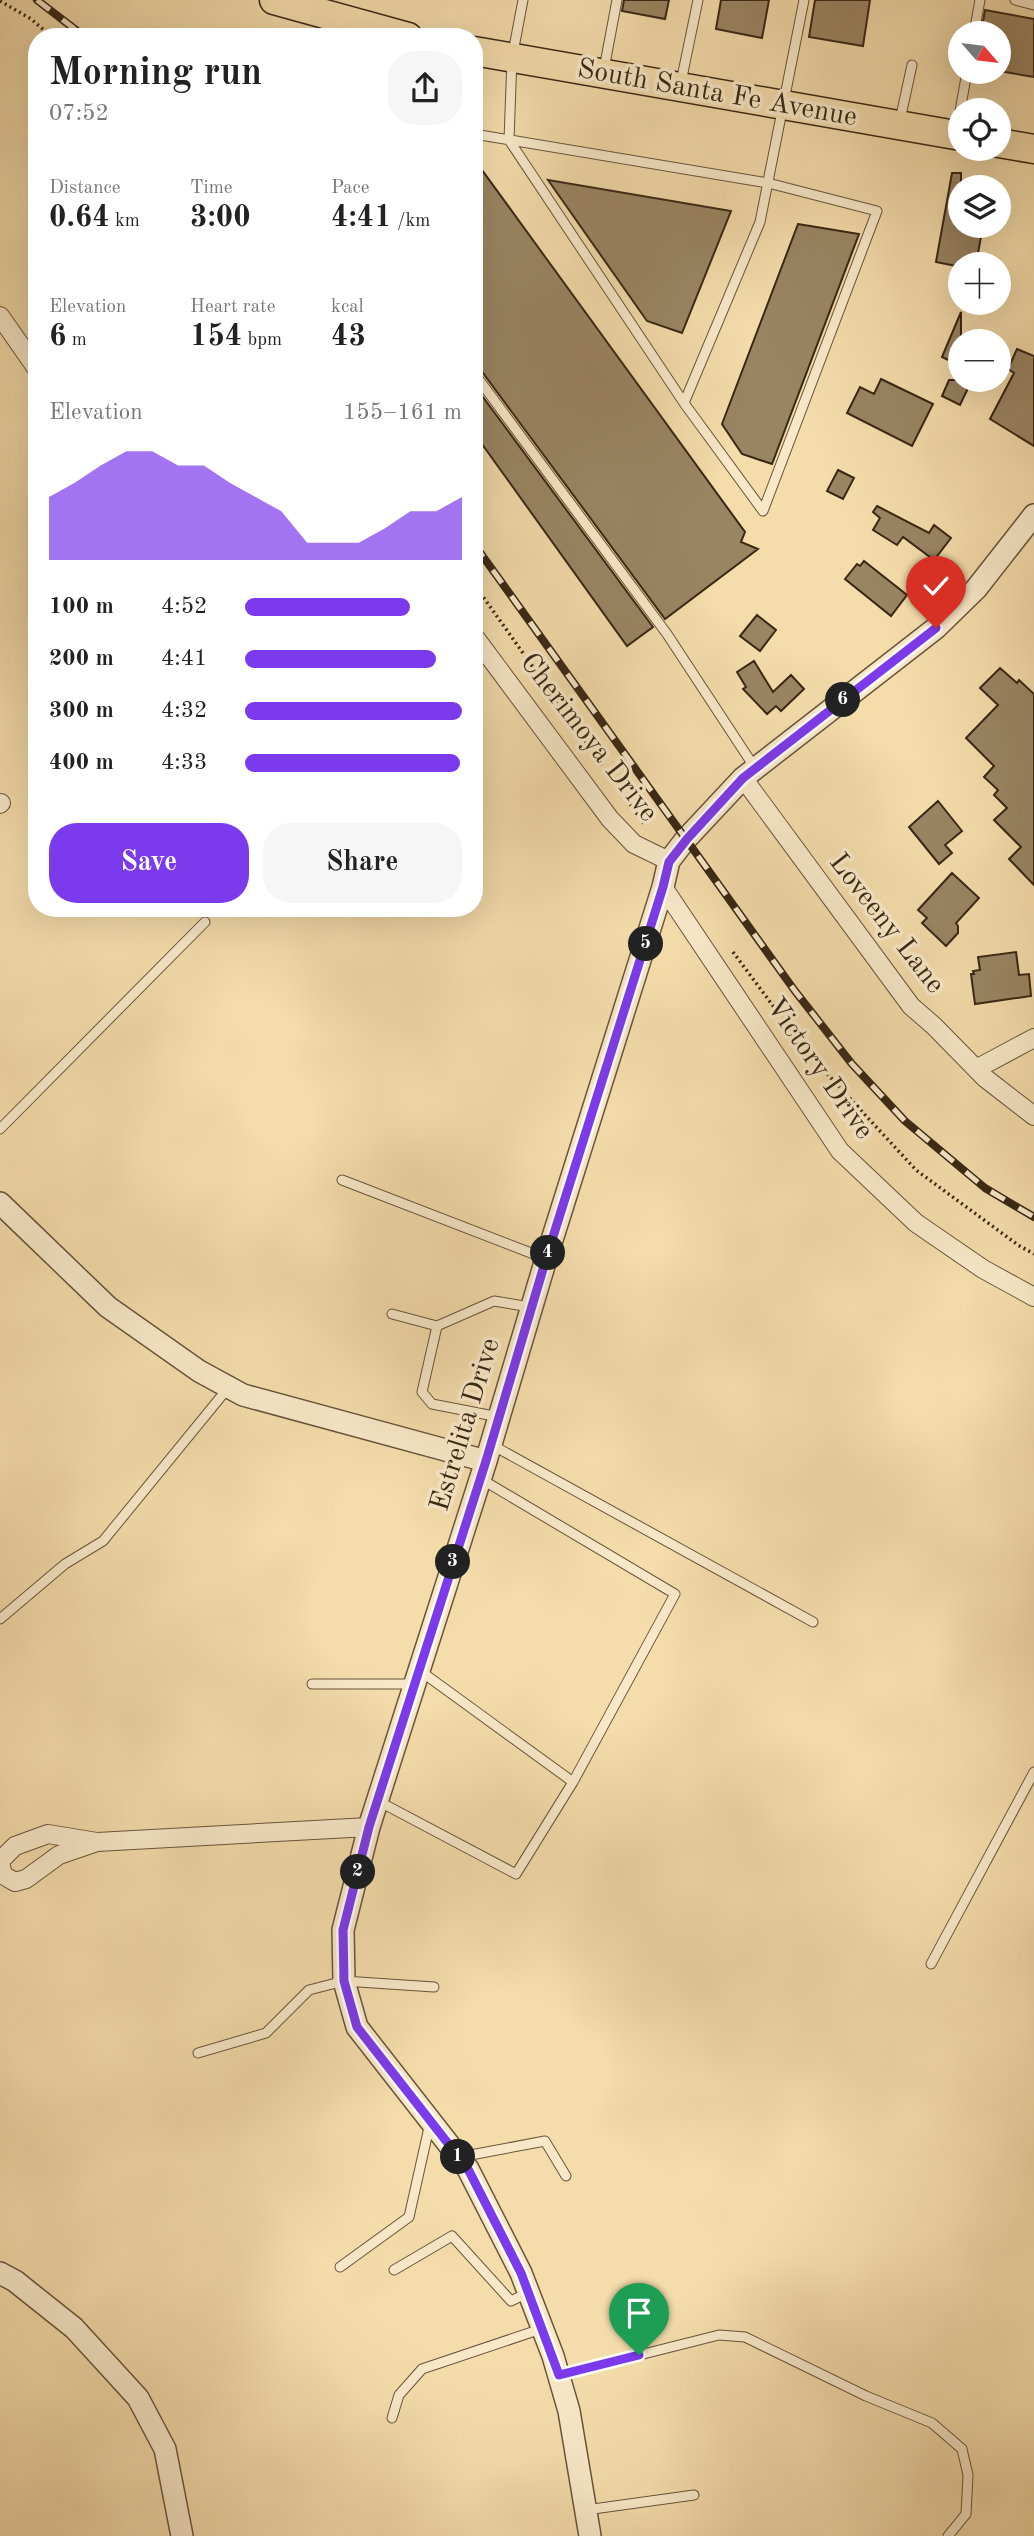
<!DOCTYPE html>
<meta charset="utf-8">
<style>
body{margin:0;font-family:"Old Standard TT",serif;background:#f6f6f6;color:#222;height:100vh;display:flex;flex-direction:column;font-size:26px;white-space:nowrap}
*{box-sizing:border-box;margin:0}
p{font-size:23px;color:#767676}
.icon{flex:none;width:38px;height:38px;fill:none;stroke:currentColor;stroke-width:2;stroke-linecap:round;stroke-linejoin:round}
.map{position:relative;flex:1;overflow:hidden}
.panel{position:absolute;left:28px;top:28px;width:455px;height:889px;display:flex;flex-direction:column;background:#fff;border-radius:28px;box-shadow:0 7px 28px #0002}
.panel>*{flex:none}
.needle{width:46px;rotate:118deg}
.fabs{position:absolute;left:948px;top:21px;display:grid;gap:14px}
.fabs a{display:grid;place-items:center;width:63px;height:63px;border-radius:50%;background:#fff;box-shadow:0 7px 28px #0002;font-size:35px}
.pin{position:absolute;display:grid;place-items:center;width:60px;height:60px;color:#fff;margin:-72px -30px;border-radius:50% 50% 50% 0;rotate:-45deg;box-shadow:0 0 7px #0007}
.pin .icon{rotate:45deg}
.km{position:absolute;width:35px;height:35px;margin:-18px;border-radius:50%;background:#222;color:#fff;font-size:19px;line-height:35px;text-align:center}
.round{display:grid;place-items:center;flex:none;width:74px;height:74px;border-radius:28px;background:#f6f6f6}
.overview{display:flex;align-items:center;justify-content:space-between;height:119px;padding:0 21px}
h1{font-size:38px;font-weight:700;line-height:52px}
.metrics{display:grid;grid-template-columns:repeat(3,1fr);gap:10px;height:119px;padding:7px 21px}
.metrics div{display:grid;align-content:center}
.metrics b{font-size:30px;font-weight:700}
.metrics small{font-size:19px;font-weight:400}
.metrics p{font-size:19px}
.chart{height:196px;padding:14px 21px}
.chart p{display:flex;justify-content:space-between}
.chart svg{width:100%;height:126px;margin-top:7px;fill:#7c3aed;opacity:.7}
.cta{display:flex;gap:14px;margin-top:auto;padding:14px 21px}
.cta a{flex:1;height:80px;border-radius:28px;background:#7c3aed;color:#fff;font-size:28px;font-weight:700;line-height:80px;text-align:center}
.cta a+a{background:#f6f6f6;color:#222}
ul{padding:0 21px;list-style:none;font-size:23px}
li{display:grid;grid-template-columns:112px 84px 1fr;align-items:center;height:52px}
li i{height:18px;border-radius:9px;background:#7c3aed}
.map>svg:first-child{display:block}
.building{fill:#9a8563;stroke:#392714;stroke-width:2}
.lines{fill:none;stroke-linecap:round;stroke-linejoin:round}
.service-casing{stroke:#68543a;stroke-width:11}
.minor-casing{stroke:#68543a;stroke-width:20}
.tertiary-casing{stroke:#68543a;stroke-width:24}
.primary-casing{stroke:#392714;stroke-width:31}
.path{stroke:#392714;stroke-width:3.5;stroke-dasharray:2 3.5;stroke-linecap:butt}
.service{stroke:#f8e8c8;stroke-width:9}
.minor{stroke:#f8e8c8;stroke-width:18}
.tertiary{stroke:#f8e8c8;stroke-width:21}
.primary{stroke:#f4dcab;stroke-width:28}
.rail-casing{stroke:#392714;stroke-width:8}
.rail{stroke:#f8e8c8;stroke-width:5;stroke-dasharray:16;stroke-linecap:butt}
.route-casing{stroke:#fff;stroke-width:14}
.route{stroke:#7c3aed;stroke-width:9}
.labels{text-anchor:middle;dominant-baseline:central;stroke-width:7;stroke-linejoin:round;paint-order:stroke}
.street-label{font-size:28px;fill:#392714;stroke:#f8e8c8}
</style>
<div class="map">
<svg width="1034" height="2536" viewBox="0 0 1034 2536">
<rect width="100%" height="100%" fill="#f4dcab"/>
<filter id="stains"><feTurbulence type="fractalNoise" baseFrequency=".00286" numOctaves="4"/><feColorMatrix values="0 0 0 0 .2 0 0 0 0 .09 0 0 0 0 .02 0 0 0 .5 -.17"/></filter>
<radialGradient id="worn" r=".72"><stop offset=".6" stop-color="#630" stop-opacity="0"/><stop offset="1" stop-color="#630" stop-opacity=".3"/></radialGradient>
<path class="building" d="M 624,0 L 669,0 L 665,19 L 622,11 Z
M 721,0 L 769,0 L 762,38 L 716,29 Z
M 815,0 L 870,0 L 863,46 L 809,37 Z
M 985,10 L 1034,19 L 1034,77 L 999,71 L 999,33 L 981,33 Z
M 474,159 L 745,532 L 741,542 L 758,549 L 665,619 L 480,369 L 474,366 Z
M 952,173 L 961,173 L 961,226 L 983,226 L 976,264 L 961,264 L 961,267 L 936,262 Z
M 548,180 L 731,211 L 682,333 L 647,321 Z
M 798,224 L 859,234 L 772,464 L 742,454 L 722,424 Z
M 961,312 L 961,366 L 942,357 Z
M 1017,349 L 1034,356 L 1034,446 L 990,419 L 1014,373 L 1008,369 Z
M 881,379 L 933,404 L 912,446 L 847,413 L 860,387 L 874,394 Z
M 949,380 L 972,380 L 960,405 L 942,396 Z
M 474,385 L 653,627 L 627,646 L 474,433 Z
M 838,470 L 854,478 L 843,499 L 827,491 Z
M 877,506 L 929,533 L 934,525 L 951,538 L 934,560 L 903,537 L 897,545 L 873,530 L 880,518 L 873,512 Z
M 864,561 L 907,595 L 891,616 L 845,579 L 857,564 L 860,566 Z
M 757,615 L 776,630 L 760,651 L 740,636 Z
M 754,661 L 773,692 L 791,675 L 804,689 L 781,711 L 776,706 L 767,714 L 743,689 L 746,687 L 737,672 Z
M 1000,668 L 1017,683 L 1019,680 L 1034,694 L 1034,885 L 1009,859 L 1021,847 L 994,820 L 1007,808 L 994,795 L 998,790 L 984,777 L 994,766 L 966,738 L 998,705 L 980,688 Z
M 938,801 L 962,831 L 945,845 L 952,853 L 939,864 L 909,827 Z
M 952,873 L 979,898 L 956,923 L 958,926 L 958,933 L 946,946 L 922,923 L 927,918 L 918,910 Z
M 1016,952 L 1019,975 L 1029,974 L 1031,996 L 975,1004 L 971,974 L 974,974 L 973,971 L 980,970 L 978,957 Z"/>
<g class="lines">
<g class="service-casing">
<path id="service" d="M 523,0 L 512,58 L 509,140 L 684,403
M 1015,0 L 1034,5
M 974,33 L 980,0
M 604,69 L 617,0
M 681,82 L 698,0
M 900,120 L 912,65
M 956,133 L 967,72
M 474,134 L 768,183 L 877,211 L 763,511 L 684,403 L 760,222 L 804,0
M 474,373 L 667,634 L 755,768
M 0,1129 L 205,922
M 342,1180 L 544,1258
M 392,1314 L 437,1326 L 494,1301 L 530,1307
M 437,1326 L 422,1392 L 432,1404 L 499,1417
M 492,1445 L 813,1622
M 0,1619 L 65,1564 L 103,1541 L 228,1388
M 419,1670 L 573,1782
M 312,1684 L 413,1684
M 378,1801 L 516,1874 L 573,1782 L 675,1594 L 481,1479
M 931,1964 L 1034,1772
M 198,2053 L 266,2033 L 309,1990 L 344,1981 L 434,1987
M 460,2157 L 545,2141 L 566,2176
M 340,2267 L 409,2217 L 430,2123
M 394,2270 L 452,2236 L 511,2301 L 527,2293
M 560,2375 L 719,2335 L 745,2337 L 866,2396 L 932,2423 L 962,2449 L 968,2475 L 966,2514 L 948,2536
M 392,2418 L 399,2395 L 422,2369 L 541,2329
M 586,2510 L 694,2495"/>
</g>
<g class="minor-casing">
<path id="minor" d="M 0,316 L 37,369
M 474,636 L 610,819 L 634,844 L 669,861
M 743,778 L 911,1006 L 934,1026 L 985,1078 L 1034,1116
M 0,804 L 1,803
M 663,887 L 840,1151 L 916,1223 L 983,1269 L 1034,1297
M 976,1069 L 1034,1038
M 0,1861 L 15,1846 L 48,1834 L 97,1842 L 369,1827
M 0,1862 L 3,1875 L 15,1882 L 26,1879 L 59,1855 L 94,1843"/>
</g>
<g class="tertiary-casing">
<path id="tertiary" d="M 0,1203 L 108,1307 L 199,1371 L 243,1395 L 486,1461
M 0,2273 L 15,2281 L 74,2328 L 138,2398 L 165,2449 L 182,2536
M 590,2536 L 569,2411 L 553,2356 L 521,2273 L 468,2169 L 357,2027 L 344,1981 L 343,1930 L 369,1827 L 486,1461 L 546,1259 L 663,887 L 669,861 L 686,839 L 743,778 L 936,628 L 976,589 L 1034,515"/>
</g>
<g class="primary-casing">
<path id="primary" d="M 274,0 L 408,37
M 474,51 L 961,136
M 999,143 L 1034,149"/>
</g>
<path class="path" d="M 0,1 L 31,19 L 52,37
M 474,584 L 645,825
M 733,952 L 808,1053 L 916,1170 L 1018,1245 L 1034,1254"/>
<use href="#service" class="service"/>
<use href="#minor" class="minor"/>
<use href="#tertiary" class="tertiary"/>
<use href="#primary" class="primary"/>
<g class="rail-casing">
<path id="rail" d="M 37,0 L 85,37
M 474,544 L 795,991 L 852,1064 L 905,1121 L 985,1188 L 1034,1217"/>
</g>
<use href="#rail" class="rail"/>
</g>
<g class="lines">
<g class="route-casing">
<path id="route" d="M 639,2355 L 559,2375 L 521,2273 L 468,2169 L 357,2027 L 344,1981 L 343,1930 L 369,1827 L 486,1461 L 546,1259 L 663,887 L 669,862 L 687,839 L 743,778 L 936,628"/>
</g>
<use href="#route" class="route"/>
</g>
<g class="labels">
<g class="street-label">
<text transform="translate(717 94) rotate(10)">South Santa Fe Avenue</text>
<text transform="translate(588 738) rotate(52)">Cherimoya Drive</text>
<text transform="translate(886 924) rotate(52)">Loveeny Lane</text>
<text transform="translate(819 1069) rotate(55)">Victory Drive</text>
<text transform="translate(466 1425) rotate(-73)">Estrelita Drive</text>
</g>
</g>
<rect width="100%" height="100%" filter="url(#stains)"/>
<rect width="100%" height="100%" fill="url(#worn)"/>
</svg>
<div class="fabs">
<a><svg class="needle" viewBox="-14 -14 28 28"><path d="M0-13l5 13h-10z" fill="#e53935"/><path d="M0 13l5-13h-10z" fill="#767676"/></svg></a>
<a><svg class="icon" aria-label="locate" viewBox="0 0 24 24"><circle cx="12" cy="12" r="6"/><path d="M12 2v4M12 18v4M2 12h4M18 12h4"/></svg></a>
<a><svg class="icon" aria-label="layers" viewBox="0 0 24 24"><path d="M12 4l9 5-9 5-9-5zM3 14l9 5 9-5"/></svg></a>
<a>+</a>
<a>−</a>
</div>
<div class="pin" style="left:639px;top:2355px;background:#1e9e55"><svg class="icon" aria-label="arrive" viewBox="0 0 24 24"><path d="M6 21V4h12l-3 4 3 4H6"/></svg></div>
<div class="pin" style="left:936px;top:628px;background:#d93025"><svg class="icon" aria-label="check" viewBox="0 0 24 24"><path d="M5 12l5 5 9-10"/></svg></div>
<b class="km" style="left:458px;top:2157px">1</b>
<b class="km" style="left:358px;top:1872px">2</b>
<b class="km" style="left:453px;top:1562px">3</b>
<b class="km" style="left:548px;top:1253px">4</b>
<b class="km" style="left:646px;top:944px">5</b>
<b class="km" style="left:843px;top:700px">6</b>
<section class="panel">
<div class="overview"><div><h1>Morning run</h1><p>07:52</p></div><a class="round"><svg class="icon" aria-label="share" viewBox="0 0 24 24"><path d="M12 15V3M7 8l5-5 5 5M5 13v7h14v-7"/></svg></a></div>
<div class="metrics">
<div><p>Distance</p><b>0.64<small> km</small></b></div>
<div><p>Time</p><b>3:00</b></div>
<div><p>Pace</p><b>4:41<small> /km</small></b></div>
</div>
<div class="metrics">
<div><p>Elevation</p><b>6<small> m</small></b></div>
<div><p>Heart rate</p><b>154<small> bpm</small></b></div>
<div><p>kcal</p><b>43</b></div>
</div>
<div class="chart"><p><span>Elevation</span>155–161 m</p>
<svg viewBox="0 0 160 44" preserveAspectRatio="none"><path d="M0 44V22L10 17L20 11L30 6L40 6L50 11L60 11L70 17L80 22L90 27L100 38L110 38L120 38L130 33L140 27L150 27L160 22V44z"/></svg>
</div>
<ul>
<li><b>100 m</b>4:52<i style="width:76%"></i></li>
<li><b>200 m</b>4:41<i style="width:88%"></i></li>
<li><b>300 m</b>4:32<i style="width:100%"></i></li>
<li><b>400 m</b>4:33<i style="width:99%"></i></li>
</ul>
<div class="cta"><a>Save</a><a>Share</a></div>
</section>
</div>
